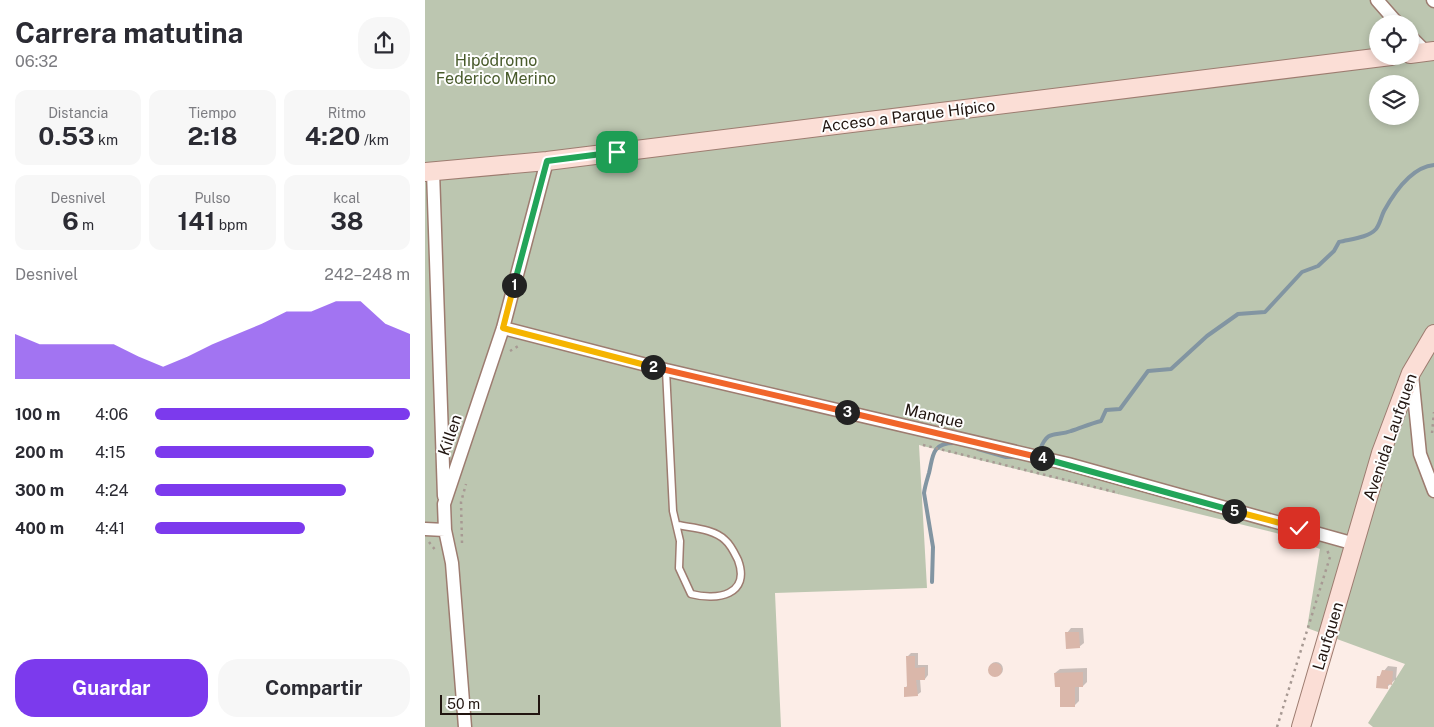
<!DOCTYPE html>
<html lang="es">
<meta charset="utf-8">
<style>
body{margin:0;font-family:"Public Sans",sans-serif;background:#f7f7f7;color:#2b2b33;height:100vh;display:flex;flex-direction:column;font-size:19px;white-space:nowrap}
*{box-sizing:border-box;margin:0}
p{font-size:16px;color:#7c7c81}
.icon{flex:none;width:28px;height:28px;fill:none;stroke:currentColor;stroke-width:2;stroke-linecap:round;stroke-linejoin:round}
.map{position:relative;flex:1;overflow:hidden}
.panel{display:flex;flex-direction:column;background:#fff;width:425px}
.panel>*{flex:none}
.buttons{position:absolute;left:944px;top:15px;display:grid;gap:10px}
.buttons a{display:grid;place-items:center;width:50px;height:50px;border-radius:50%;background:#fff;box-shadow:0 2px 8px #0003;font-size:25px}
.scale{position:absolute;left:15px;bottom:12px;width:100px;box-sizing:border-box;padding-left:5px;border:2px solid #211510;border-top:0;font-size:14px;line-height:18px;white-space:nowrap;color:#211510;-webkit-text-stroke:4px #fefefe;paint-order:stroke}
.pin{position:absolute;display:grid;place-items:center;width:42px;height:42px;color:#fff;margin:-21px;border-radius:10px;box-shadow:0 2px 8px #0006}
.km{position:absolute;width:25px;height:25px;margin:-12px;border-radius:50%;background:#222;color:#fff;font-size:14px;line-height:25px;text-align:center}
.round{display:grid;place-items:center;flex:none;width:52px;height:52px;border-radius:20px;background:#f7f7f7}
.headline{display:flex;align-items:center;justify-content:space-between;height:85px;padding:0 15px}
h1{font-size:28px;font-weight:700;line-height:38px}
.stats{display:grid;grid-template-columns:repeat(3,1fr);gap:8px;height:85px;padding:5px 15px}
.stats div{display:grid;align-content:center;border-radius:12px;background:#f7f7f7;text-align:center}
.stats b{font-size:25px;font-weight:700}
.stats small{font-size:14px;font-weight:400}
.stats p{font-size:14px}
.chart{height:140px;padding:10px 15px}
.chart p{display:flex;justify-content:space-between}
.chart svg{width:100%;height:90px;margin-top:5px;fill:#7c3aed;opacity:.7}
.action{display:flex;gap:10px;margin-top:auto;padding:10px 15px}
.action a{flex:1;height:58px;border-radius:20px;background:#7c3aed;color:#fff;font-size:20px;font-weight:700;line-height:58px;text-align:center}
.action a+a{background:#f7f7f7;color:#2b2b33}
ul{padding:0 15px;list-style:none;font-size:16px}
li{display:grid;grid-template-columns:80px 60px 1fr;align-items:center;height:38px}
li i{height:12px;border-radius:6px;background:#7c3aed}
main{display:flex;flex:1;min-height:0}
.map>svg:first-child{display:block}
.green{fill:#bcc6b0;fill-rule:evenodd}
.shadow{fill:#0003}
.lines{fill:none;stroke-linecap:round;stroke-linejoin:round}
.stream{stroke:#8295a2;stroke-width:4}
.building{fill:#dab7aa}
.lane-casing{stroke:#9d7c70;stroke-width:9}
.street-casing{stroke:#9d7c70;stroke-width:15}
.secondary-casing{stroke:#9d7c70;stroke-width:20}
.path{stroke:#a79993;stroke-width:2.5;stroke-dasharray:2.5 4;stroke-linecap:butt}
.lane{stroke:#fff;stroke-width:6}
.street{stroke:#fff;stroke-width:12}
.secondary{stroke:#fbded6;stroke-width:18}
.split-1-casing{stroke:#fff;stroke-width:10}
.split-2-casing{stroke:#fff;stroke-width:10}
.split-3-casing{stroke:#fff;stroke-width:10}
.split-4-casing{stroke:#fff;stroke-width:10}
.split-5-casing{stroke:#fff;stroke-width:10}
.split-6-casing{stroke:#fff;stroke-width:10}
.split-1{stroke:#22a559;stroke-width:6}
.split-2{stroke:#f5b400;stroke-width:6}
.split-3{stroke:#f0652b;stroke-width:6}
.split-4{stroke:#f0652b;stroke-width:6}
.split-5{stroke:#22a559;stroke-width:6}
.split-6{stroke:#f5b400;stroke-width:6}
.labels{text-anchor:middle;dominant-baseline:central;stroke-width:4;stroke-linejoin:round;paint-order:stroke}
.park-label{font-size:16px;fill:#495b2c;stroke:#fefefe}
.street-label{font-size:16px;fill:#211510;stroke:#fefefe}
</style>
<main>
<section class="panel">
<div class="headline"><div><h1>Carrera matutina</h1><p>06:32</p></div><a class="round"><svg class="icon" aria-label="share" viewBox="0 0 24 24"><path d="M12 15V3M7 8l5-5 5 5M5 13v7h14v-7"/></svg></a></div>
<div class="stats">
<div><p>Distancia</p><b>0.53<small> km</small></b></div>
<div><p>Tiempo</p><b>2:18</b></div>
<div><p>Ritmo</p><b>4:20<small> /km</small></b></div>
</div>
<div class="stats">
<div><p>Desnivel</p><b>6<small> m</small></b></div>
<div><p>Pulso</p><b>141<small> bpm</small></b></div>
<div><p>kcal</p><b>38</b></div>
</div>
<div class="chart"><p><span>Desnivel</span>242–248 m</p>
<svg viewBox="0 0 160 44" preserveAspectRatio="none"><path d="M0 44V22L10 27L20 27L30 27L40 27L50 33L60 38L70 33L80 27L90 22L100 17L110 11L120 11L130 6L140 6L150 17L160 22V44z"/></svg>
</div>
<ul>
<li><b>100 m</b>4:06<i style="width:100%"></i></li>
<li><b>200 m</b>4:15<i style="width:86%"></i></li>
<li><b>300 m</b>4:24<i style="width:75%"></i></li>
<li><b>400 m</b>4:41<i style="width:59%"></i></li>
</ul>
<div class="action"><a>Guardar</a><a>Compartir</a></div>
</section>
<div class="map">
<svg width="1009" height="727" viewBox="0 0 1009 727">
<rect width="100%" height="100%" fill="#fcede7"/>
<path class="green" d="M 0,0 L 1009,0 L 1009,727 L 948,727 L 943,723 L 980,664 L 882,628 L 895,549 L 851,533 L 494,445 L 502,588 L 350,593 L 356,727 L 0,727 ZM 952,24 L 985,24 L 985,56 L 952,56 ZM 952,84 L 985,84 L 985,116 L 952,116 Z"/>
<path class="shadow" d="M 646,628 L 658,628 L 659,643 L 654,647 L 642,633 Z
M 486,653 L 493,653 L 493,665 L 503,665 L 503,675 L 500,679 L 495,679 L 496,692 L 492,695 L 480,688 L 483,685 L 482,657 Z
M564 669a7 7 0 1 1 14 0a7 7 0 1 1-14 0Z
M 963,666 L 972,667 L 971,679 L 962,687 L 954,677 Z
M 662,668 L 662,682 L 658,686 L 654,686 L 654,701 L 650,705 L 630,673 L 635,669 Z"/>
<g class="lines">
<path class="stream" d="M 553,449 L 581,457 L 592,457
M 611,451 L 615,450 C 623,428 631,437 646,431 C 656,428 664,424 676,421 L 681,410 L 695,409 L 723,371 L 746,369 L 782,336 L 813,314 L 840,312 L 877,272 L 893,266 L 909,251 L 914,242 C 925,239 943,238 951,229 C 955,224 956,217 959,211 C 969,193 987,167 1009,165
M 507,582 L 508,547 L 499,493 C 500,486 502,480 504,473 C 508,457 506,443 529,443"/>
</g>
<path class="building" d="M 640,632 L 654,632 L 655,648 L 641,649 Z
M 481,656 L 490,656 L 490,668 L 500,667 L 500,680 L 491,680 L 493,696 L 479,697 L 479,687 L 482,687 Z
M563 670a7 7 0 1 1 14 0a7 7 0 1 1-14 0Z
M 957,670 L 968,671 L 967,685 L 963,684 L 963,689 L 951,688 L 952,676 L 955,676 Z
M 658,672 L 658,687 L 650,687 L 650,707 L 635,707 L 635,687 L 630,687 L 629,673 Z"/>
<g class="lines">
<g class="lane-casing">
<path id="lane" d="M 241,370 L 248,511 L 255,541 L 254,568 L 266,594 C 292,601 326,595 313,560 C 310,554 306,545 300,540 C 289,529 268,528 253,525"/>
</g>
<g class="street-casing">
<path id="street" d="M 952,0 L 973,24
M 1008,0 L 1009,1
M 985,36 L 1001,52
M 8,171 L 19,496
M 78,328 L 241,370 L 643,464 L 930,544
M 987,375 L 995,454 L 1009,491
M 0,529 L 20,530
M 40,727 L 27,563 L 20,530 L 19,504 L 78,328 L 122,161"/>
</g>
<g class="secondary-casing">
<path id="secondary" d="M 985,54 L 1009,51
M 0,172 L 122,161 L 966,56
M 876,727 L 956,453 L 986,373 L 1009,334"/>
</g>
<path class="path" d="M 85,351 L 95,345
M 1007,433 L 1009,412
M 498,445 L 694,493
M 4,542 L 11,551
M 37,543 L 36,502 L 41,484
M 852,727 L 905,557 L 902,550"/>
<use href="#lane" class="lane"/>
<use href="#street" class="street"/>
<use href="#secondary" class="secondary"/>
</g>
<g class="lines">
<g class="split-1-casing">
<path id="split-1" d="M 89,285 L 122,161 L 192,152"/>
</g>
<g class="split-2-casing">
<path id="split-2" d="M 89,285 L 78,328 L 228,367"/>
</g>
<g class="split-3-casing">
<path id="split-3" d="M 228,367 L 422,412"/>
</g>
<g class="split-4-casing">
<path id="split-4" d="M 422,412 L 617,458"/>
</g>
<g class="split-5-casing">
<path id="split-5" d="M 617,458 L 809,511"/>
</g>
<g class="split-6-casing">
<path id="split-6" d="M 809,511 L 874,528"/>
</g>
<use href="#split-1" class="split-1"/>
<use href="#split-2" class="split-2"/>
<use href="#split-3" class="split-3"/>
<use href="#split-4" class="split-4"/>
<use href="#split-5" class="split-5"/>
<use href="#split-6" class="split-6"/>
</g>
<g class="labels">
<g class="park-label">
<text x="71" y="60">Hipódromo<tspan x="71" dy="18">Federico Merino</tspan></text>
</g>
<g class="street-label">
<text transform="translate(483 116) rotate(-7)">Acceso a Parque Hípico</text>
<text transform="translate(509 416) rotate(13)">Manque</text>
<text transform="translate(25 435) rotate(-71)">Killen</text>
<text transform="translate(965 437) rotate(-71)">Avenida Laufquen</text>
<text transform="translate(903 636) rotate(-73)">Laufquen</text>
</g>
</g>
</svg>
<div class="buttons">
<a><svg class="icon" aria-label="locate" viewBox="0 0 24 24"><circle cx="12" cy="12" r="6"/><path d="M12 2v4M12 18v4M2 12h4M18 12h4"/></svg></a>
<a><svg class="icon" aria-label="layers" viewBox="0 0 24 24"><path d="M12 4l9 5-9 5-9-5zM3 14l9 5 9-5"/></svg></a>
</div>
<div class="scale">50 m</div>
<div class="pin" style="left:192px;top:152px;background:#1e9e55"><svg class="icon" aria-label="arrive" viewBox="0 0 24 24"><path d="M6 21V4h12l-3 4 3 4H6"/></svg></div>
<div class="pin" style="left:874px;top:528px;background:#d93025"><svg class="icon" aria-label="check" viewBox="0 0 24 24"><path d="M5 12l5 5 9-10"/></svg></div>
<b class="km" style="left:89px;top:285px">1</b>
<b class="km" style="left:228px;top:367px">2</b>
<b class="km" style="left:422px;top:412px">3</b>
<b class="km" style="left:617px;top:458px">4</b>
<b class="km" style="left:809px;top:511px">5</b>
</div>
</main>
